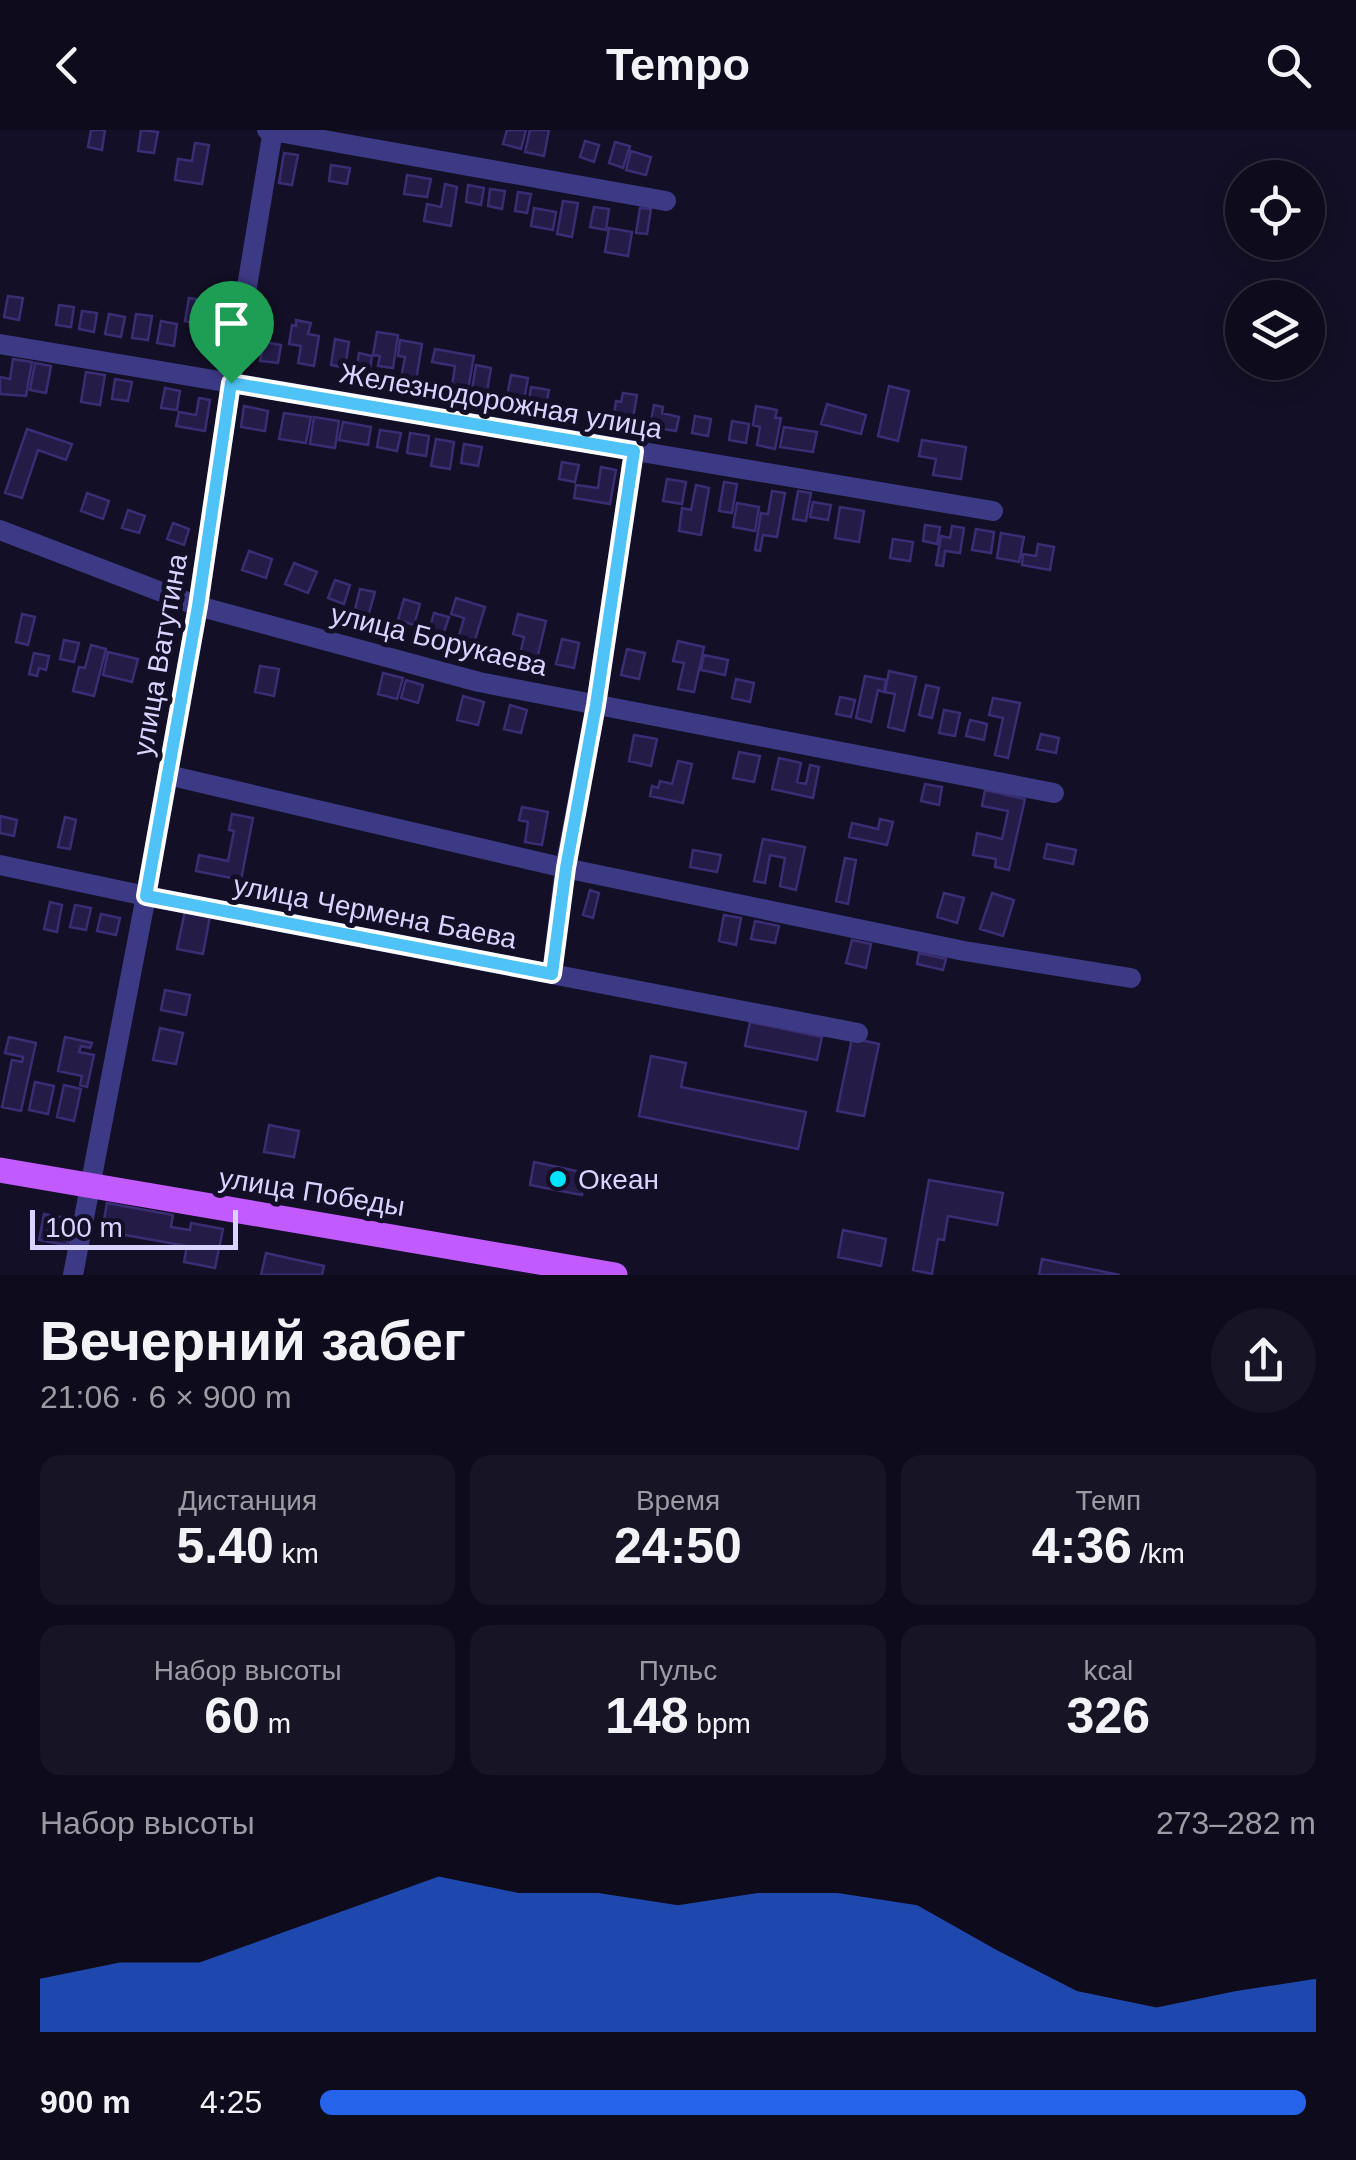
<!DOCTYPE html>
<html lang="ru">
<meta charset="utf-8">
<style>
body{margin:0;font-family:Helvetica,sans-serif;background:#171425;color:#f1f3f6;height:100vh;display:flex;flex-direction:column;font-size:38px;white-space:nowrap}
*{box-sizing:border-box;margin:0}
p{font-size:32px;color:#9b9ba3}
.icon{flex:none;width:55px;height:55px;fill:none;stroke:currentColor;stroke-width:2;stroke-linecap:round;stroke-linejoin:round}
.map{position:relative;height:1145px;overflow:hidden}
.panel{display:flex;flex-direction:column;background:#0e0b1c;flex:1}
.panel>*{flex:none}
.buttons{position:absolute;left:1225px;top:30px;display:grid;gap:20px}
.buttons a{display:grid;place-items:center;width:100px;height:100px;border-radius:50%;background:#0e0b1c;box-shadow:0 5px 25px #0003,0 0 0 2px #2e2b3b;font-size:50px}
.scale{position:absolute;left:30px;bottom:25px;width:208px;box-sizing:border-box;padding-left:10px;border:5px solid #d9d4ff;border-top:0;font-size:28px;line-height:35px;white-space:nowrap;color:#d9d4ff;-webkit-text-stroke:8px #130f26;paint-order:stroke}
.pin{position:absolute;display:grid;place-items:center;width:85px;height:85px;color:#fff;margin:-102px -42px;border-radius:50% 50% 50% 0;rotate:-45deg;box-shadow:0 0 10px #0007}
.pin .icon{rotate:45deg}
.round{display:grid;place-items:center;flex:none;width:105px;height:105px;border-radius:52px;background:#171425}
.summary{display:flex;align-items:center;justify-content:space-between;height:170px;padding:0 40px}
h1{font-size:55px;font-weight:700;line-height:75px}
.stats{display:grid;grid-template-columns:repeat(3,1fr);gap:15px;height:170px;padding:10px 40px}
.stats div{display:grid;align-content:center;border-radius:20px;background:#171425;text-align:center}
.stats b{font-size:50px;font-weight:700}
.stats small{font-size:28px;font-weight:400}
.stats p{font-size:28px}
.chart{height:280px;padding:20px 40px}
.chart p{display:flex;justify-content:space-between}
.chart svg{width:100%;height:180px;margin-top:10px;fill:#2563eb;opacity:.7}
ul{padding:0 40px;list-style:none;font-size:32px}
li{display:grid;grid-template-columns:160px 120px 1fr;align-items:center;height:75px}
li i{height:25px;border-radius:12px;background:#2563eb}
header{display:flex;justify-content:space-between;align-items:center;height:130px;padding:0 40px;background:#0e0b1c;font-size:45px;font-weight:700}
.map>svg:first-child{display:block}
.building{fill:#241b47;stroke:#3b2d73;stroke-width:2.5}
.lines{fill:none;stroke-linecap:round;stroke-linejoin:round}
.minor{stroke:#3d3a85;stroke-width:20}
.major{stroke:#c25bff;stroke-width:25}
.route-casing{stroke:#fff;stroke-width:20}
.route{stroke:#4fc3f7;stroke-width:12}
.poi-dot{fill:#00e5ff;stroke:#130f26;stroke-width:4}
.labels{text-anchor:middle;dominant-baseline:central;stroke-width:10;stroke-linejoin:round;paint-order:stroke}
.street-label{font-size:28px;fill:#d9d4ff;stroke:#130f26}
.poi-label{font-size:28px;fill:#d9d4ff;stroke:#130f26;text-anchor:start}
</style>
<header><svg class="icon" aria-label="back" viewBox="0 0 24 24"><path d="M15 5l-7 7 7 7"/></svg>Tempo<svg class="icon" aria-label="search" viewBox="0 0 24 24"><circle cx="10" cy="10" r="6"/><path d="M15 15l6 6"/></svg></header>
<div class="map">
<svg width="1356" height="1145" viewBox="0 0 1356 1145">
<rect width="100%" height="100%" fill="#130f26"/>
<path class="building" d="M 91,0 L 105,0 L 102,20 L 88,17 Z
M 141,0 L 158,2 L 154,23 L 138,21 Z
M 507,0 L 526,0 L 521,19 L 503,14 Z
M 530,0 L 549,0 L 544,26 L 525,22 Z
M 585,11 L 599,15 L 594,32 L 580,27 Z
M 615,12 L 630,16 L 623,38 L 609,33 Z
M 195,13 L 209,15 L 202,54 L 175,50 L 178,29 L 192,31 Z
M 631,21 L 651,27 L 646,45 L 626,40 Z
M 284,23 L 298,25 L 292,55 L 279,53 Z
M 331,35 L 350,38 L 347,54 L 329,51 Z
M 407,45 L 431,49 L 427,67 L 404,64 Z
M 445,54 L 457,57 L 451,96 L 424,91 L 427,74 L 441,77 Z
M 468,55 L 484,58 L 481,75 L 466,72 Z
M 490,59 L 505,61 L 502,79 L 488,76 Z
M 518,62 L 531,64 L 527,83 L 515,81 Z
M 563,71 L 578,73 L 572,107 L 557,104 Z
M 594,77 L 609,79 L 606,100 L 590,97 Z
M 534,78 L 556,82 L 553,100 L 531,96 Z
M 640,78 L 651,79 L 647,104 L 636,103 Z
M 609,98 L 632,102 L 628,126 L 605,122 Z
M 8,166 L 23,168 L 19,190 L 4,187 Z
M 189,168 L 207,171 L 203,195 L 185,191 Z
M 59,175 L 74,177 L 71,197 L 56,195 Z
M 82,181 L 97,183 L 94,202 L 79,199 Z
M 109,184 L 125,187 L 121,207 L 105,204 Z
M 136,184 L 152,186 L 148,210 L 132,208 Z
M 296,190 L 311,193 L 308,204 L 319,206 L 314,236 L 298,233 L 301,216 L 289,214 L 292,195 L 296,196 Z
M 161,191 L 177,194 L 174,216 L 157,213 Z
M 377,202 L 398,205 L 393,238 L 378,236 L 380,226 L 373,225 Z
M 335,209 L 349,212 L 345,238 L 331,235 Z
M 400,210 L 422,214 L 415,257 L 400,254 L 405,227 L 398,226 Z
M 264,212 L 281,215 L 278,233 L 260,231 Z
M 435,219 L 474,226 L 467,265 L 451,262 L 455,236 L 432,232 Z
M 359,223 L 372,226 L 368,251 L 355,249 Z
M 13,229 L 32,232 L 26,266 L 0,264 L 0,247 L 10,249 Z
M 35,233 L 51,236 L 46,263 L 30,260 Z
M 476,235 L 491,238 L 486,268 L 471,266 Z
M 86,242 L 105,245 L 100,275 L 81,272 Z
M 511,245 L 528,248 L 523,275 L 506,272 Z
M 115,249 L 132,252 L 128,271 L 112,269 Z
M 889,256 L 909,261 L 898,311 L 878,306 Z
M 531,257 L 549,260 L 545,280 L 528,277 Z
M 165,258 L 180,261 L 177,280 L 161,278 Z
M 623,263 L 637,265 L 632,294 L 613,290 L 616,271 L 621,272 Z
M 199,268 L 210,270 L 205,301 L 176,296 L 179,282 L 196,285 Z
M 827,274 L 866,285 L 861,304 L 821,294 Z
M 654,275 L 663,277 L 662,283 L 679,287 L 676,301 L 650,297 Z
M 244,276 L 268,281 L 265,301 L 241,297 Z
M 756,276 L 777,280 L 775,288 L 781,288 L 775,319 L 757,315 L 760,297 L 753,295 Z
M 284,283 L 311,287 L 306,313 L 279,309 Z
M 695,286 L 711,289 L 708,306 L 692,303 Z
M 314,287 L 339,291 L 335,318 L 310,314 Z
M 732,291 L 749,294 L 746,313 L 729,310 Z
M 343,292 L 371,297 L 368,315 L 339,310 Z
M 784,297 L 817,302 L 813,322 L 780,317 Z
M 27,299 L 72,314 L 66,330 L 38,320 L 22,368 L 5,363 Z
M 380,300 L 401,303 L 397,321 L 377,317 Z
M 410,303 L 429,306 L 426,326 L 407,323 Z
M 436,309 L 454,312 L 450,339 L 431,336 Z
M 922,310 L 966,317 L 961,349 L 933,345 L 936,329 L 919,326 Z
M 464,314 L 482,317 L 478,336 L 461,333 Z
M 562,332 L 579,335 L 575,352 L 559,349 Z
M 601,337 L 616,340 L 610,374 L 574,368 L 576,355 L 598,358 Z
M 667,349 L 686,352 L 682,374 L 663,371 Z
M 724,352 L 737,354 L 732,383 L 719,381 Z
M 696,355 L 709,358 L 701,405 L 679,401 L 682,378 L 691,380 Z
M 772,361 L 785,363 L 777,407 L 763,405 L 760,421 L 755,420 L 761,383 L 768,384 Z
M 798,361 L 811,363 L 806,391 L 793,389 Z
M 87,363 L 109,371 L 103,389 L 81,381 Z
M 813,372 L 831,375 L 828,390 L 810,387 Z
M 737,373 L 759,377 L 755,401 L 733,397 Z
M 840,377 L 864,381 L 859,412 L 835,408 Z
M 128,380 L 145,386 L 139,403 L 122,398 Z
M 173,393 L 189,399 L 184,415 L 167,409 Z
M 925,395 L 940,397 L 937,414 L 923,411 Z
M 952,396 L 964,398 L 960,423 L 945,421 L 943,436 L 936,435 L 941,406 L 950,408 Z
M 976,399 L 994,402 L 991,423 L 972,420 Z
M 1001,403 L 1024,407 L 1019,432 L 997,428 Z
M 893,409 L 913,412 L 910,431 L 890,428 Z
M 1038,414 L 1054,417 L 1050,440 L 1022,435 L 1023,424 L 1036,426 Z
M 249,421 L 272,429 L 266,448 L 242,440 Z
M 294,433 L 317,442 L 308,463 L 285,454 Z
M 335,450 L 350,455 L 344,474 L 328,468 Z
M 360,459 L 375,462 L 369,483 L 355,479 Z
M 456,468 L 485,477 L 474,513 L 458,509 L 464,488 L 451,484 Z
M 404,469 L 420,474 L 414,495 L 398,490 Z
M 434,483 L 449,487 L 443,505 L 429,501 Z
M 22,484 L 35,487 L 28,515 L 16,512 Z
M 518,484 L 546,491 L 537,529 L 520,525 L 524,507 L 513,504 Z
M 562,509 L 579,513 L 574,538 L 556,534 Z
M 64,510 L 79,513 L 74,532 L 60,529 Z
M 678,511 L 704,517 L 694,562 L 678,559 L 684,533 L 673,531 Z
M 91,515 L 106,519 L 94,566 L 73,561 L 79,537 L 85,538 Z
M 627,519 L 645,523 L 639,549 L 621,545 Z
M 108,522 L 138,529 L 132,552 L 103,545 Z
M 34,523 L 49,526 L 46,540 L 39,538 L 37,546 L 29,544 Z
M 704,525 L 728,530 L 725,545 L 701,540 Z
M 260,536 L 279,539 L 274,566 L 255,562 Z
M 889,541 L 916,547 L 904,601 L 888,597 L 895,564 L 885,562 Z
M 383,543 L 403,548 L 397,569 L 378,564 Z
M 865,546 L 886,550 L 884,562 L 878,560 L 871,592 L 856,588 Z
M 736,549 L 754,553 L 750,572 L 732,568 Z
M 406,550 L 423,555 L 418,573 L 401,568 Z
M 926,555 L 939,558 L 932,588 L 919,585 Z
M 463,566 L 484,572 L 478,595 L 457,590 Z
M 840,567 L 855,570 L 851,587 L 836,584 Z
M 993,568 L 1020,573 L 1008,628 L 995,625 L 1003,588 L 989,585 Z
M 510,575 L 527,580 L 521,603 L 504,599 Z
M 944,580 L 960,583 L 955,606 L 939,603 Z
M 970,590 L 987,594 L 984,610 L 966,606 Z
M 1041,604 L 1059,608 L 1056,623 L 1037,619 Z
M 634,605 L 657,609 L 651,636 L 629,631 Z
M 739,622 L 760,626 L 754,652 L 733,648 Z
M 779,628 L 801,633 L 797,652 L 806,654 L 810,635 L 819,637 L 813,668 L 772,659 Z
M 678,631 L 692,634 L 683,673 L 650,666 L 652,656 L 658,658 L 660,651 L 672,654 Z
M 925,654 L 942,657 L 939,675 L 921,671 Z
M 985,660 L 1025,669 L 1009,740 L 995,737 L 996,729 L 973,725 L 977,703 L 1002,709 L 1008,681 L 982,676 Z
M 522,677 L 548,682 L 542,715 L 525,712 L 528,692 L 519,690 Z
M 232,684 L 253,688 L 241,750 L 196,741 L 199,725 L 228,731 L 234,701 L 229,700 Z
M 0,686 L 17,690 L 14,706 L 0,703 Z
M 65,687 L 76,690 L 70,719 L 58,717 Z
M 880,689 L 893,692 L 887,715 L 849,707 L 852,693 L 878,699 Z
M 763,709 L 805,717 L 796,760 L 780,756 L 785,728 L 770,725 L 765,753 L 754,751 Z
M 1047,714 L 1076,720 L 1073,734 L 1044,728 Z
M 693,720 L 721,725 L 717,742 L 690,737 Z
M 845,728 L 856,730 L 848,774 L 836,771 Z
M 590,760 L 599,763 L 593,788 L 583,785 Z
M 944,763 L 964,768 L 957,793 L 937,787 Z
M 992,763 L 1014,770 L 1003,806 L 980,799 Z
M 50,772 L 62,775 L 57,802 L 44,799 Z
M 75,775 L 91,778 L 86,800 L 70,797 Z
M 185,781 L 210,786 L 203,824 L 177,819 Z
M 101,784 L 120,788 L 116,805 L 97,801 Z
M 724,785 L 741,788 L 736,815 L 719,811 Z
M 755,791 L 779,796 L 775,813 L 751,809 Z
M 852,810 L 871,814 L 866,838 L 846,833 Z
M 919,823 L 946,829 L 943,840 L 917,834 Z
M 165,860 L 190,865 L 186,885 L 161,880 Z
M 750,892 L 822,907 L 817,930 L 745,916 Z
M 160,898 L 183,903 L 176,934 L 153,930 Z
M 9,907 L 36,913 L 21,981 L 2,977 L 12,930 L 22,932 L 23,927 L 5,923 Z
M 65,907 L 92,913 L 90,918 L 81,916 L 79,922 L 94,925 L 87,957 L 80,955 L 82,946 L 58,941 Z
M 852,908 L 879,914 L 864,986 L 837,981 Z
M 651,926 L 686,933 L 681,957 L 806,982 L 798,1019 L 639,986 Z
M 35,952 L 54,956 L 48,984 L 29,980 Z
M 64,955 L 81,959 L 74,991 L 57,987 Z
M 269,995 L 299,1001 L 294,1027 L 264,1022 Z
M 534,1032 L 586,1043 L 582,1065 L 530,1055 Z
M 929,1050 L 1003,1063 L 997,1095 L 948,1086 L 944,1110 L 938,1109 L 932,1144 L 913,1140 Z
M 107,1073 L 173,1085 L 171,1097 L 190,1100 L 191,1093 L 223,1099 L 215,1138 L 184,1132 L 187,1116 L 102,1101 Z
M 44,1084 L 72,1089 L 67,1115 L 39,1110 Z
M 843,1100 L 886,1109 L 881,1136 L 838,1127 Z
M 266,1123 L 324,1136 L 322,1145 L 261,1145 Z
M 1042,1129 L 1120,1145 L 1039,1145 Z"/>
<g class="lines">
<path class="minor" d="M 267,0 L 666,71
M 0,214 L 993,381
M 0,400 L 198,476 L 479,552 L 1054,663
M 168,645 L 565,738 L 964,821 L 1131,848
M 0,735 L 146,766 L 858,903
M 552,844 L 565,738 L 596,575 L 634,321
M 73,1145 L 146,766 L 198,476 L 231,253 L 273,0"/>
<path class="major" d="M 0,1040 L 615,1145"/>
</g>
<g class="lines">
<g class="route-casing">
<path id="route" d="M 231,253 L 634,321 L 596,575 L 566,738 L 552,844 L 146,766 L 198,476 Z"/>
</g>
<use href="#route" class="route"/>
</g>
<circle class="poi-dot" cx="558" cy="1049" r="10"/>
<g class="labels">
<g class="street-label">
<text transform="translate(501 271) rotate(10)">Железнодорожная улица</text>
<text transform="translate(439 510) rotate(14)">улица Борукаева</text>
<text transform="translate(160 525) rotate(-80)">улица Ватутина</text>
<text transform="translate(375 782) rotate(11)">улица Чермена Баева</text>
<text transform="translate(312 1062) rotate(9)">улица Победы</text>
</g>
<g class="poi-label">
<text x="578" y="1049">Океан</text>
</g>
</g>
</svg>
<div class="buttons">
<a><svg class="icon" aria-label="locate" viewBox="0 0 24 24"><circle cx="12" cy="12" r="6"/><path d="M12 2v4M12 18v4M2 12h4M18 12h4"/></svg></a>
<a><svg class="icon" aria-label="layers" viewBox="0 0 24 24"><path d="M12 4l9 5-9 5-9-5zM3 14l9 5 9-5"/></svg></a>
</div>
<div class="scale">100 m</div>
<div class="pin" style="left:231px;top:253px;background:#1e9e55"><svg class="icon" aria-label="arrive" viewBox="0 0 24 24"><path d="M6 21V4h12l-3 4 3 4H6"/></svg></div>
</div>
<section class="panel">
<div class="summary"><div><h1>Вечерний забег</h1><p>21:06 · 6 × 900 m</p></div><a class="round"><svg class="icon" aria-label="share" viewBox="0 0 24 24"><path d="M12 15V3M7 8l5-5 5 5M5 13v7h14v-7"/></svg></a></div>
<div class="stats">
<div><p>Дистанция</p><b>5.40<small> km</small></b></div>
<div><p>Время</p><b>24:50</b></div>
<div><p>Темп</p><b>4:36<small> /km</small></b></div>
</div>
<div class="stats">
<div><p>Набор высоты</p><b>60<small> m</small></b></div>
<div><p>Пульс</p><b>148<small> bpm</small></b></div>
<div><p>kcal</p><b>326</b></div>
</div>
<div class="chart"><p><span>Набор высоты</span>273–282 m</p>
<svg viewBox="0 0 160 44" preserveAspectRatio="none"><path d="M0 44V31L10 27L20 27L30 20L40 13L50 6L60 10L70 10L80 13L90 10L100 10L110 13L120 24L130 34L140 38L150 34L160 31V44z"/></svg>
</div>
<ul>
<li><b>900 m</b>4:25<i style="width:99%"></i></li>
</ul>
</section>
